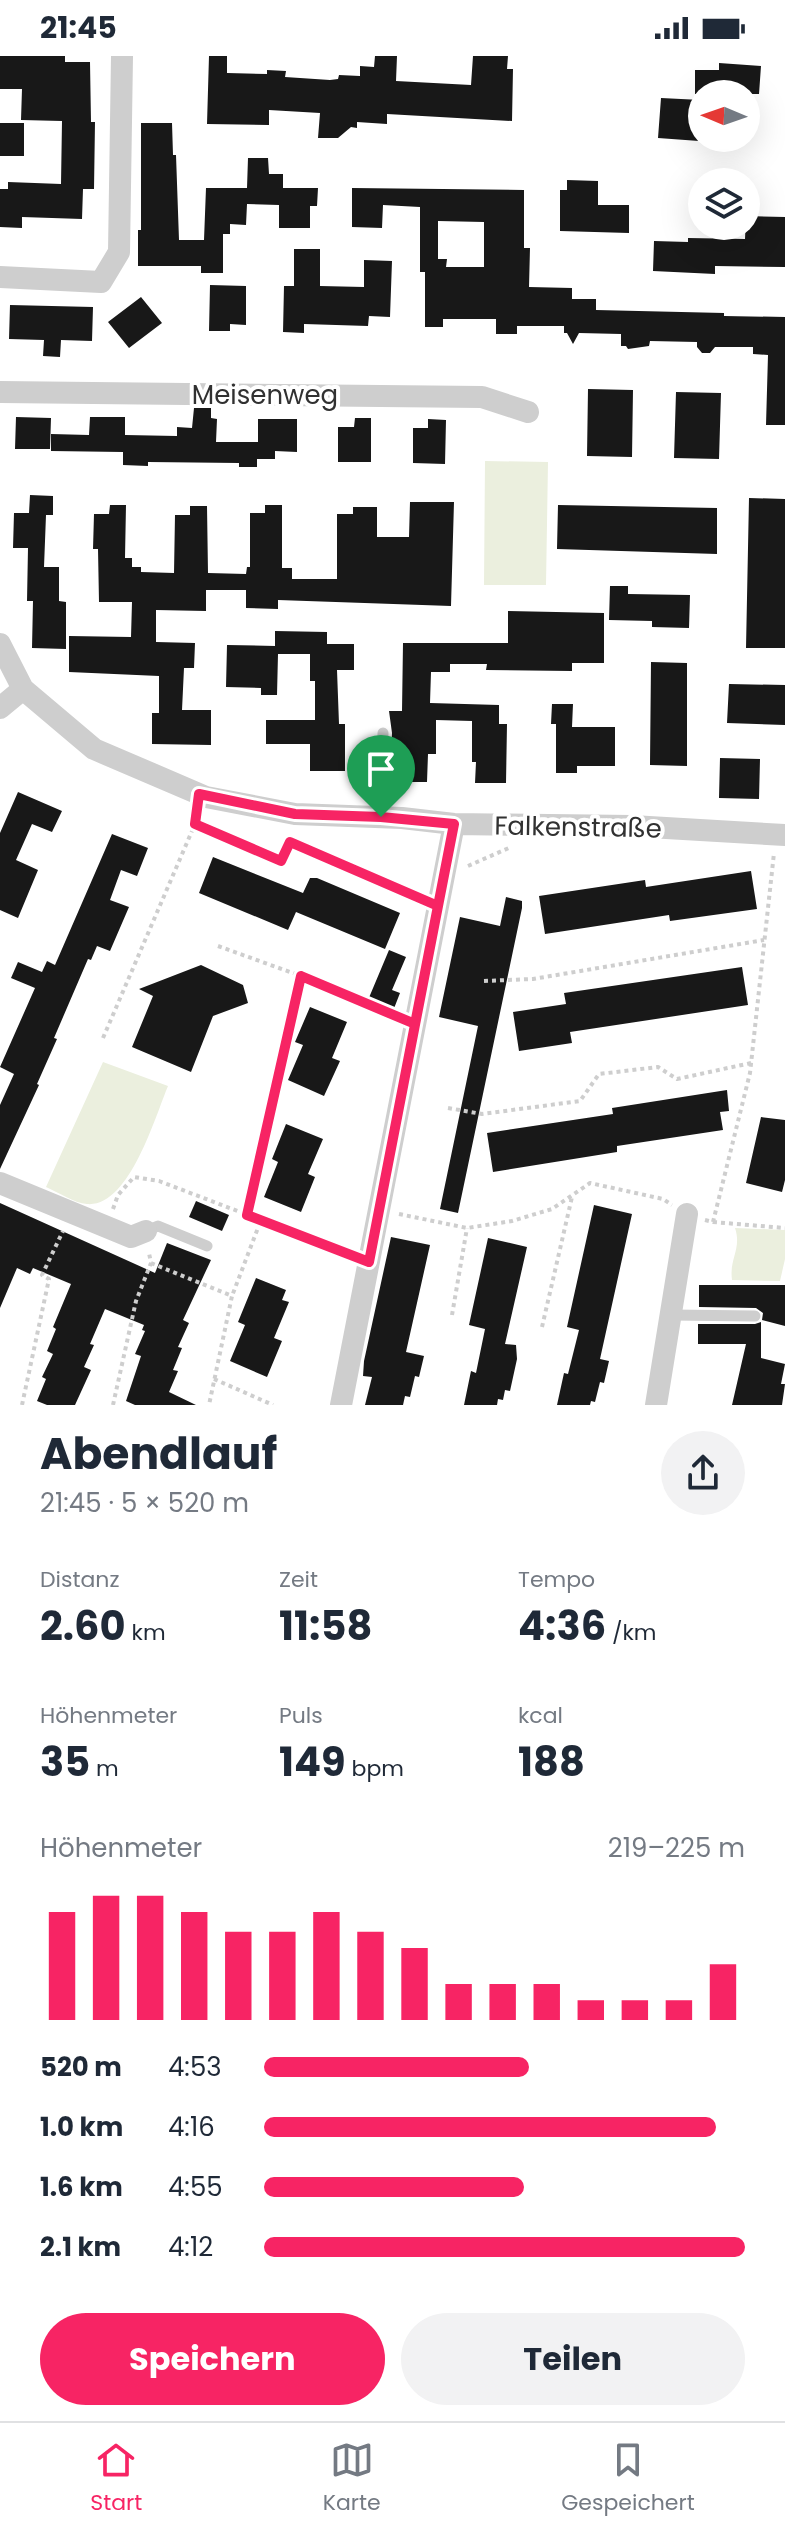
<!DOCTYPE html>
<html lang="de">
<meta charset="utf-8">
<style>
body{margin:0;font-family:Poppins,sans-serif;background:#f2f2f3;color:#1f2937;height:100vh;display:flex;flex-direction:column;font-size:30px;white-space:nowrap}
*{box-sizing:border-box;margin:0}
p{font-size:26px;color:#747a83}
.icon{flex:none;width:44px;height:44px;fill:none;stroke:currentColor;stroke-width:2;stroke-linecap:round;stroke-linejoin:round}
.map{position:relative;height:1349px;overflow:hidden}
.details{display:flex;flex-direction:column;background:#fff;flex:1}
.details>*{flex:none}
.needle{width:52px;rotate:272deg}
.buttons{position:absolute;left:688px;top:24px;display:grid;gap:16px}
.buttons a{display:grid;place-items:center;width:72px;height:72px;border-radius:50%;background:#fff;box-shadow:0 8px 32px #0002;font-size:40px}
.pin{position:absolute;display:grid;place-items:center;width:68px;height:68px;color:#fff;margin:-82px -34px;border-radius:50% 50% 50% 0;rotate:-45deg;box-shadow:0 0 8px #0007}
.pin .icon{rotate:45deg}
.round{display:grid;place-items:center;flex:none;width:84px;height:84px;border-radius:42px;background:#f2f2f3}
.head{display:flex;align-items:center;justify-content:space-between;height:136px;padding:0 40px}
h1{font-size:44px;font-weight:700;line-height:60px}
.figures{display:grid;grid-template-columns:repeat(3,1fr);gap:12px;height:136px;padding:8px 40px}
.figures div{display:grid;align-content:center}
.figures b{font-size:40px;font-weight:700}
.figures small{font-size:22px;font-weight:400}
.figures p{font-size:22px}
.chart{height:224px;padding:16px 40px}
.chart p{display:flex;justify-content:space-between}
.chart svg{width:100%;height:144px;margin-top:8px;stroke:#f72464;stroke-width:6}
.button{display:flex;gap:16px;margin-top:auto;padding:16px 40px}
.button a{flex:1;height:92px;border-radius:48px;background:#f72464;color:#fff;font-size:32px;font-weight:700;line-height:92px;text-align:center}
.button a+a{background:#f2f2f3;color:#1f2937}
ul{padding:0 40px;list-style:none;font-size:26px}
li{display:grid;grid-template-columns:128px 96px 1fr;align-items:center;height:60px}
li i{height:20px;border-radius:10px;background:#f72464}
.status{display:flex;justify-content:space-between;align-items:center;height:56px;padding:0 40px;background:#fff;direction:ltr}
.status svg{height:22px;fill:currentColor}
.dock{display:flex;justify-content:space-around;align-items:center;height:112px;border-top:2px solid #e0e1e3;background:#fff;font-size:22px;color:#747a83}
.dock a{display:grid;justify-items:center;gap:4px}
.dock .selected{color:#f72464}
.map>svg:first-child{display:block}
.green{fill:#ebefde}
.building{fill:#181818;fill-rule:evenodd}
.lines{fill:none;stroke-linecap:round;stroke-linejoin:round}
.path{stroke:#cecece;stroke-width:4;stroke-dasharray:4 4;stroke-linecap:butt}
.lane{stroke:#cecece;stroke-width:11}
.street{stroke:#cecece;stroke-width:22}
.route-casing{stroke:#fff;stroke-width:16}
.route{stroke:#f72464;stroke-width:10}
.labels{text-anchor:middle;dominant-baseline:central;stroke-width:8;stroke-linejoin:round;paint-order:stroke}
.street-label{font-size:26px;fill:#313131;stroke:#fff}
</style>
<div class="status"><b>21:45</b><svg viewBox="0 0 49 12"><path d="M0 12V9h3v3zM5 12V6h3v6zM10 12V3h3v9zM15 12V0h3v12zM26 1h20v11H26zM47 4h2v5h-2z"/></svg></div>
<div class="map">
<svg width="785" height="1349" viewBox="0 0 785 1349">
<rect width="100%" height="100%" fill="#fff"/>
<path class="green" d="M 485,405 L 548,406 L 546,529 L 484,529 Z
M 103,1006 L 168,1030 C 155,1061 129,1152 87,1148 C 74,1147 58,1136 46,1131 Z
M 735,1172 L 785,1174 L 785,1203 L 780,1225 L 732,1224 C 729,1203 742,1193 735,1172 Z"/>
<path class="building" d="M 0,0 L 65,0 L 65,6 L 90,6 L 91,66 L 95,66 L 94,133 L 83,133 L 82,163 L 22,161 L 22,172 L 0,171 L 0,133 L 8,133 L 8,126 L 61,128 L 62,65 L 21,64 L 22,33 L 0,33 Z
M 209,0 L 227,0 L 227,17 L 267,18 L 267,14 L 286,15 L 285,21 L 330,24 L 338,23 L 339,19 L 360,20 L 360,10 L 374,11 L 375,0 L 397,0 L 396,25 L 471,29 L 473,0 L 508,0 L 507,13 L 513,13 L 512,65 L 387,58 L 387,68 L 357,66 L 357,72 L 351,71 L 338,82 L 318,82 L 320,57 L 269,54 L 269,69 L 207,68 Z
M 719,7 L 761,10 L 759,38 L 695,38 L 695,14 L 719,14 Z
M 661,42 L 701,44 L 699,85 L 658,82 Z
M 0,67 L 24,67 L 24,100 L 0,100 Z
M 141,67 L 172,67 L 173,99 L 176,99 L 179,184 L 204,184 L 206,132 L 247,132 L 248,102 L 268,102 L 269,118 L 283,118 L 283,132 L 318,132 L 317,150 L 310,150 L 310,172 L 279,172 L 279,149 L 247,148 L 246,169 L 230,168 L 230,178 L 223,178 L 223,217 L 201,217 L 201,210 L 138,210 L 138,174 L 141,174 Z
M 567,124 L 598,125 L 598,149 L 629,149 L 629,177 L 560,175 L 560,134 L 567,134 Z
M 352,132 L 524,134 L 524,192 L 530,192 L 529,231 L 572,232 L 572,243 L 596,243 L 596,254 L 724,257 L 724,260 L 785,261 L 785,369 L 766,369 L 768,299 L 753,298 L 753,291 L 715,291 L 710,297 L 702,297 L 697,291 L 697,286 L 650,285 L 649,290 L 628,293 L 626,290 L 621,290 L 621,278 L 579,277 L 573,288 L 567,277 L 564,277 L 564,270 L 517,270 L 517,278 L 496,278 L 496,263 L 443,263 L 443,271 L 425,271 L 425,216 L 420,216 L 420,151 L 383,149 L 382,172 L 352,171 ZM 438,165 L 484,166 L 484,211 L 446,211 L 447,203 L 438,203 Z
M 746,160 L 785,161 L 785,211 L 715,210 L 715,218 L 653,215 L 654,185 L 688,186 L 688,182 L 745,183 Z
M 294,193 L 320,193 L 320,230 L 364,231 L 364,204 L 392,205 L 390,261 L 369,260 L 368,270 L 304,268 L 304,277 L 283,276 L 284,230 L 294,230 Z
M 210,229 L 246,230 L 246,269 L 230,268 L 230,275 L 209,275 Z
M 141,241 L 162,267 L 129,292 L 108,266 Z
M 10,249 L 93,251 L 92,285 L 61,284 L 60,301 L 43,300 L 44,284 L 9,283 Z
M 588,333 L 633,334 L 632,401 L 587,400 Z
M 676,336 L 721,337 L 719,403 L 674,402 Z
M 194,352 L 211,352 L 211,362 L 217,363 L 216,386 L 258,386 L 258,363 L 297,363 L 297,396 L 275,395 L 275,403 L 257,403 L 257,411 L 239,411 L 239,407 L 148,406 L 148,410 L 123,409 L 123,396 L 51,395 L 51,378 L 89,379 L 90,361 L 125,361 L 125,379 L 177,380 L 177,371 L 192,372 Z
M 16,361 L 51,362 L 50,393 L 15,393 Z
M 355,362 L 371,362 L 371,406 L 338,406 L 338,371 L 354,371 Z
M 428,363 L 446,364 L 445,408 L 413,407 L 413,372 L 428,372 Z
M 30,439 L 53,440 L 53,459 L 46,459 L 44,511 L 59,511 L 59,545 L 66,546 L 66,593 L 32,592 L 33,545 L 27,545 L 28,492 L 13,492 L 14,457 L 29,457 Z
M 749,442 L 785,443 L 785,592 L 746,592 Z
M 410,446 L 454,446 L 451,550 L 278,544 L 278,553 L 246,552 L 246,534 L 206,534 L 206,555 L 156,554 L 156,586 L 195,587 L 194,612 L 184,612 L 182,654 L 211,654 L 211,689 L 152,688 L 152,657 L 159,657 L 159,620 L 69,616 L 69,580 L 131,581 L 132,546 L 99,546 L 98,493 L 93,493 L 94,458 L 109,458 L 110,449 L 126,449 L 125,502 L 132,502 L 132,511 L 141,511 L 141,516 L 174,517 L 175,459 L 190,459 L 190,450 L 207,450 L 208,517 L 246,518 L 247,511 L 250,511 L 250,457 L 265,457 L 265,449 L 282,449 L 282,512 L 292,512 L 292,523 L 337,523 L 337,458 L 353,458 L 353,451 L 377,451 L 377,481 L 409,481 Z
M 558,449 L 717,452 L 717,498 L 557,493 Z
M 610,530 L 628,530 L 628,538 L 690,539 L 689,572 L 652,571 L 652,565 L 609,564 Z
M 508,555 L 604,557 L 604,607 L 572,607 L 572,615 L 486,614 L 487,608 L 450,608 L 450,616 L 431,616 L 430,647 L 499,649 L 499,668 L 507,668 L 506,727 L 475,727 L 476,706 L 472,706 L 472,665 L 436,664 L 436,698 L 428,698 L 427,726 L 390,726 L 392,677 L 389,655 L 402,655 L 403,587 L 508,587 Z
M 275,575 L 327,576 L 327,588 L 354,588 L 354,614 L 337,614 L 339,668 L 345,668 L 345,715 L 310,715 L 310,688 L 266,688 L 266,664 L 315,664 L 315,625 L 310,625 L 310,598 L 278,598 L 277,639 L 261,639 L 261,632 L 226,631 L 227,589 L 275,590 Z
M 651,606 L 687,607 L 687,710 L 650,709 Z
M 729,628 L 785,629 L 785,669 L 727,667 Z
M 552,648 L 573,648 L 572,671 L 615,671 L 615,710 L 577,710 L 577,717 L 556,717 L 556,668 L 551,668 Z
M 720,702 L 760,703 L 759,743 L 719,742 Z
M 18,736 L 62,755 L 52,776 L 32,768 L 16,804 L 38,814 L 18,862 L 0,854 L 0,777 Z
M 112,778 L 148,792 L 137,820 L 121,814 L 110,844 L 129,851 L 110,895 L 97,890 L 91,904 L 88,903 L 54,982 L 57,983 L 37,1028 L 39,1029 L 0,1113 L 0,1049 L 14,1018 L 0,1011 L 35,932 L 11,922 L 18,906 L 42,916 L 47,905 L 55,909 Z
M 213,801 L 303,837 L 310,822 L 317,822 L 400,857 L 385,893 L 296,856 L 288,874 L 199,837 Z
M 751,815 L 757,853 L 670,865 L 669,859 L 545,878 L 539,840 L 645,824 L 646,831 Z
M 506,841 L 522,845 L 522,852 L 458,1157 L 440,1153 L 478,970 L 439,961 L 460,861 L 500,870 Z
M 389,894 L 406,901 L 392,934 L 400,937 L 393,955 L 368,944 Z
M 201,909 L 243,929 L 248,947 L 213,960 L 191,1016 L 132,991 L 153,940 L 139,933 Z
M 742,911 L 748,949 L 570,976 L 572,987 L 519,995 L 513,956 L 566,948 L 564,937 Z
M 310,951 L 347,966 L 332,1002 L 340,1005 L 324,1040 L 288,1024 L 303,989 L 295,986 Z
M 727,1034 L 729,1055 L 720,1056 L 723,1074 L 617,1090 L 617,1096 L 493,1116 L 487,1077 L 613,1058 L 612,1052 Z
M 761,1061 L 785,1064 L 785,1124 L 782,1136 L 746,1127 Z
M 286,1068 L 323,1083 L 308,1118 L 315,1121 L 301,1156 L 264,1141 L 278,1106 L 272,1103 Z
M 196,1145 L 229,1159 L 222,1175 L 189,1161 Z
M 0,1147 L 155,1217 L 167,1187 L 211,1204 L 183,1264 L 189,1267 L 178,1291 L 182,1292 L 173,1314 L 178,1315 L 169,1336 L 196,1349 L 135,1349 L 126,1345 L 141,1300 L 135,1298 L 145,1275 L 142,1274 L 144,1269 L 105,1253 L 90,1288 L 94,1289 L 84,1311 L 91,1314 L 75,1349 L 47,1349 L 37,1345 L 46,1323 L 42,1321 L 53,1298 L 47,1295 L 56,1273 L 53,1271 L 71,1228 L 33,1212 L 30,1218 L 17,1212 L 0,1252 Z
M 594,1149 L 632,1158 L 600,1303 L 609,1305 L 604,1327 L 600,1326 L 595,1346 L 591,1345 L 590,1349 L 557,1349 L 564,1317 L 568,1318 L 579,1274 L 567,1271 Z
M 391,1181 L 430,1189 L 406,1296 L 424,1300 L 419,1321 L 415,1320 L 410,1341 L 405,1340 L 403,1349 L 365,1349 L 372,1321 L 363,1320 L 364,1305 Z
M 488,1182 L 527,1191 L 505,1288 L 516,1289 L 517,1303 L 510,1335 L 505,1334 L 503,1344 L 498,1343 L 497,1349 L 464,1349 L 471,1315 L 476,1317 L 485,1273 L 469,1269 Z
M 256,1222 L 286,1234 L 282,1244 L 289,1246 L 274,1282 L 282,1285 L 267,1321 L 230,1305 L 245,1269 L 238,1266 Z
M 699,1229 L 785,1229 L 785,1270 L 762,1264 L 763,1257 L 756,1252 L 699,1251 Z
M 761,1266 L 761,1302 L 785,1308 L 781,1328 L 785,1328 L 782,1349 L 732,1349 L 746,1288 L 698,1288 L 698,1268 L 755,1268 Z"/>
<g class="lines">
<path class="path" d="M 196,759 L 195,768 L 281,805 L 290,786 L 417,842
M 468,810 L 511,791
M 218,890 L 301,920
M 484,925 L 533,923 L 764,884
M 103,982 L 195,768
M 448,1052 L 482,1058 L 580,1045 L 599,1018 L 658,1011 L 677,1023 L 751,1007
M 113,1153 L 118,1139 L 134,1121 L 159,1125 L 261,1164 L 232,1240
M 399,1158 L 467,1172 L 512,1165 L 552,1153 L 590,1127 L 663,1143 L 672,1149
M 247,1159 L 301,920 L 398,960
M 261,1164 L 352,1199
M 705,1164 L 713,1166 L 750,1017 L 774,797
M 713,1166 L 785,1172
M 151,1207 L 232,1240 L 209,1349
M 452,1259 L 467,1172
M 542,1271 L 572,1141
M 214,1323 L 273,1349
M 22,1349 L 49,1223 L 42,1219 L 63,1175
M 113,1349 L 136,1245 L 151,1207 L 149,1197"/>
<path class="lane" d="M 381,761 L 383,677
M 146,1175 L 158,1170 L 207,1190
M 672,1259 L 755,1260"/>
<path class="street" d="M 0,221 L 101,226 L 119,196 L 122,0
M 0,336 L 482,341 L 528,356
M 0,588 L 23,633 L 94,693 L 206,741 L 295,758 L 402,762 L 454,768 L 632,770 L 785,779
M 0,652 L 23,633
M 0,1127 L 131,1181 L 146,1175
M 341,1349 L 454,768
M 656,1349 L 687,1158"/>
</g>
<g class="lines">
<g class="route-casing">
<path id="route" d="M 381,761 L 295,758 L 199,738 L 195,768 L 281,805 L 290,786 L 438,850 C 415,969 392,1087 369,1206 L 247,1159 L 301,920 L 415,968 L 454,768 L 381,761"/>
</g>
<use href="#route" class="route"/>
</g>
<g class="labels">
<g class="street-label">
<text x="265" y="339">Meisenweg</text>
<text transform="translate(578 771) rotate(1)">Falkenstraße</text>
</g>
</g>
</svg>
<div class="buttons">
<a><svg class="needle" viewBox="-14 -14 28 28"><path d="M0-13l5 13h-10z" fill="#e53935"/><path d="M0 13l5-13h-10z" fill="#747a83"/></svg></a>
<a><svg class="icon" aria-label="layers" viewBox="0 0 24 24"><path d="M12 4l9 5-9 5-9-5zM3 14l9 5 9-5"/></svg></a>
</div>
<div class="pin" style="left:381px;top:761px;background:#1e9e55"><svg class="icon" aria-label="arrive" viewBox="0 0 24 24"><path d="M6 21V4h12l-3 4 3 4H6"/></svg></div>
</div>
<section class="details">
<div class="head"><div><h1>Abendlauf</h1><p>21:45 · 5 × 520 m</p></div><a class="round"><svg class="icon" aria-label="share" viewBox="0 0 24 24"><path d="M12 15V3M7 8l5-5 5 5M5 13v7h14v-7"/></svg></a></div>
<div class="figures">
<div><p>Distanz</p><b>2.60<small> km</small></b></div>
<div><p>Zeit</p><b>11:58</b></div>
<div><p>Tempo</p><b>4:36<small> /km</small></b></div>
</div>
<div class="figures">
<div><p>Höhenmeter</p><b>35<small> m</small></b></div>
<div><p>Puls</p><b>149<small> bpm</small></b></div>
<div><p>kcal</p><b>188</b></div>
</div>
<div class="chart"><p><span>Höhenmeter</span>219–225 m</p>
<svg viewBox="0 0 160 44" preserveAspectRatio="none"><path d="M5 44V11M15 44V6M25 44V6M35 44V11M45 44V17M55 44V17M65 44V11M75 44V17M85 44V22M95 44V33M105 44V33M115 44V33M125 44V38M135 44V38M145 44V38M155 44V27"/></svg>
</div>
<ul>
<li><b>520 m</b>4:53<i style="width:55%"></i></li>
<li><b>1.0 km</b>4:16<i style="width:94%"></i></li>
<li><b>1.6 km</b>4:55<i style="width:54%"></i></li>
<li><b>2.1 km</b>4:12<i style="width:100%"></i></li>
</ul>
<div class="button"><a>Speichern</a><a>Teilen</a></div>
</section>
<nav class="dock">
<a class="selected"><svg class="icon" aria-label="home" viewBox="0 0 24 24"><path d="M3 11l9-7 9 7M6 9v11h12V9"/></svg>Start</a>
<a><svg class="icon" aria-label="map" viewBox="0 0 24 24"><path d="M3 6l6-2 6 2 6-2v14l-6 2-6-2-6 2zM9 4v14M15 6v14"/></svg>Karte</a>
<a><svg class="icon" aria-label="saved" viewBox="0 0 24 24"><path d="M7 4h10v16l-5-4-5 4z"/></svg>Gespeichert</a>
</nav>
